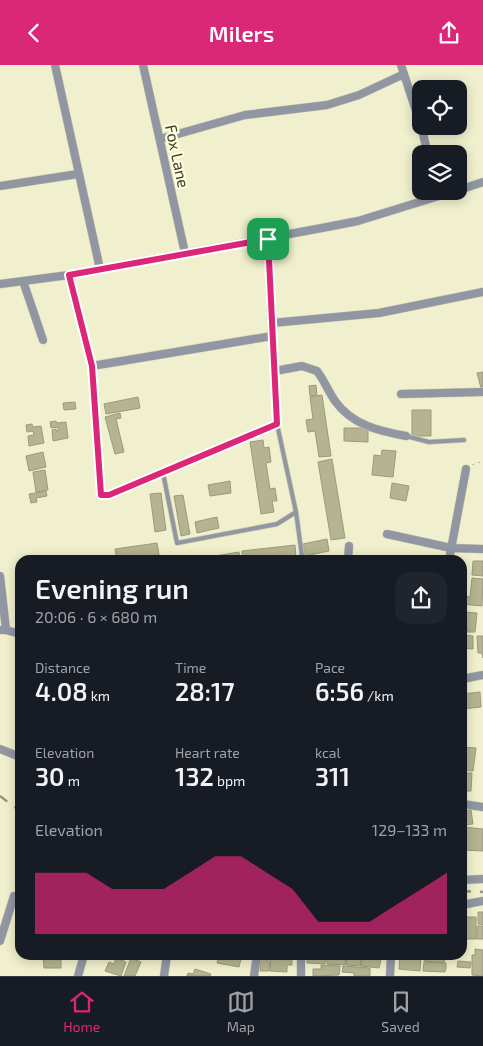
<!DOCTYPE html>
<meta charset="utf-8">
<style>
body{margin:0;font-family:"Exo 2",sans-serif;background:#20242c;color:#f1f3f6;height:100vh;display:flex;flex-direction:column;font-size:19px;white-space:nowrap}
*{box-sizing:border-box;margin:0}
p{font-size:16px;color:#9ea1a6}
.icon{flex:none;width:28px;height:28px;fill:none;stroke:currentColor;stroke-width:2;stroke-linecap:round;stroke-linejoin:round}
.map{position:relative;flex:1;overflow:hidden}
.details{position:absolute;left:15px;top:490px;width:452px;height:405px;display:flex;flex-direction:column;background:#171b24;border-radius:15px;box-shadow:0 2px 12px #0003}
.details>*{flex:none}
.tools{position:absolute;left:412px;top:15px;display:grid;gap:10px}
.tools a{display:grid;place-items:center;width:55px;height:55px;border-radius:10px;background:#171b24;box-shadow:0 2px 12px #0003;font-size:25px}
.pin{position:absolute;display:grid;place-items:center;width:42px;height:42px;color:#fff;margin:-21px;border-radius:10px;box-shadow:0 2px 8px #0006}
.round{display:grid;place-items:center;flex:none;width:52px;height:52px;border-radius:15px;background:#20242c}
.summary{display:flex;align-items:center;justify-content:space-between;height:85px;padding:0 20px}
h1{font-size:28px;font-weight:600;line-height:38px}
.metrics{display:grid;grid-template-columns:repeat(3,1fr);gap:8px;height:85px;padding:5px 20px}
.metrics div{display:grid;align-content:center}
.metrics b{font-size:25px;font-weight:600}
.metrics small{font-size:14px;font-weight:400}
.metrics p{font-size:14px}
.chart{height:140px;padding:10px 20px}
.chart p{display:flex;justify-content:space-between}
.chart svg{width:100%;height:90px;margin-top:5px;fill:#db2777;opacity:.7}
header{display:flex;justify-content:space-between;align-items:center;height:65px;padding:0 20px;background:#db2777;color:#fff;font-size:22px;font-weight:600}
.tab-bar{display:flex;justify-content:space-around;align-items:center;height:70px;border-top:1px solid #363941;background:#171b24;font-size:14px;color:#9ea1a6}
.tab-bar a{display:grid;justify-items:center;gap:2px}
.tab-bar .current{color:#db2777}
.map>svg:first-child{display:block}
.building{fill:#b4b493;stroke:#9b9b7b}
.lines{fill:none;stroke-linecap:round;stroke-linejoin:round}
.service-casing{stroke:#ccccae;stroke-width:5.5}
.minor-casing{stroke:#ccccae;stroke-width:9}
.path{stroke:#b4b499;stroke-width:1;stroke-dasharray:2.5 4;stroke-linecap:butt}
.service{stroke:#9196a3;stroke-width:4}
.minor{stroke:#9196a3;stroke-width:8}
.rail{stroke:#96957e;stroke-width:2.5;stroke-dasharray:9 9;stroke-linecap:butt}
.route-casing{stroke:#fff;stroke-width:10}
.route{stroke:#db2777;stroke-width:6}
.labels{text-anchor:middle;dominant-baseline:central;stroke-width:4.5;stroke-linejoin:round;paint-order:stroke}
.street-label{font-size:16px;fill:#3d3c2f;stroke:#fdfddb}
</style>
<header><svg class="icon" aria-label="back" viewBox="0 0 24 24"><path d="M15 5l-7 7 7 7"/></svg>Milers<svg class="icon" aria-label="share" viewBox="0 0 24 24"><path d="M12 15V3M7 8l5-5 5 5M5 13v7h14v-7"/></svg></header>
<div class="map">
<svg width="483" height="911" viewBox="0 0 483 911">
<rect width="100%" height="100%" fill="#f0f0ce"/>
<path class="building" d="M 483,307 L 483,322 L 481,323 L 477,308 Z
M 316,320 L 317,330 L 310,331 L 309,321 Z
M 322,330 L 331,391 L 319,392 L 315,366 L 308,367 L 306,355 L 313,354 L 310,332 Z
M 138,332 L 140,343 L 106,349 L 104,339 Z
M 75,337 L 76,344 L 64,345 L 63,338 Z
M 412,345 L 431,345 L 431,371 L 412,371 Z
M 120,348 L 121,353 L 116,354 L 124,387 L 115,389 L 105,352 Z
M 56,356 L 57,358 L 66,357 L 68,373 L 53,376 L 52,365 L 56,364 L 57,367 L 58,366 L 58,362 L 51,363 L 50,357 Z
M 32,359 L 33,362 L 41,361 L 44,378 L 29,381 L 28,371 L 34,370 L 33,366 L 27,367 L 26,360 Z
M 344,363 L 368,363 L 368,377 L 344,376 Z
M 263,375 L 264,383 L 269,382 L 271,397 L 266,398 L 270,424 L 275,423 L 277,436 L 272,436 L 274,447 L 261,449 L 250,377 Z
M 382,385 L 396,386 L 393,412 L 372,410 L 374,390 L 381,391 Z
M 43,387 L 46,402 L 29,406 L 26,391 Z
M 332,394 L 345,473 L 331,475 L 318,397 Z
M 45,405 L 48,425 L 36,427 L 33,407 Z
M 230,416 L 231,428 L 210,431 L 208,420 Z
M 392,418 L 409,421 L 406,436 L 390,433 Z
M 46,426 L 47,431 L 36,433 L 37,437 L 31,438 L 29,429 Z
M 161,428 L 166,465 L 155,467 L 150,429 Z
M 183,430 L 190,469 L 181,471 L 174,431 Z
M 217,452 L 219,463 L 197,468 L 195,457 Z
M 327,474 L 329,486 L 305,491 L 303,479 Z
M 157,478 L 159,490 L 129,495 L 117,495 L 115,484 Z
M 295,480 L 296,494 L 243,495 L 242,486 Z
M 239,487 L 240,495 L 197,495 L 197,494 Z
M 473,496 L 483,496 L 483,511 L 472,510 Z
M 472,513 L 483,514 L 482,541 L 462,539 L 463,531 L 470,532 Z
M 464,547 L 477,548 L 475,567 L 467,567 L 468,563 L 463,563 Z
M 462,570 L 473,571 L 473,584 L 462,583 Z
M 477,571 L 483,571 L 483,593 L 482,588 L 478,588 Z
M 480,627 L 481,642 L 462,644 L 462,629 Z
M 462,682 L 476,683 L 473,706 L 462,705 Z
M 462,708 L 472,708 L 471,726 L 462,726 Z
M 471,745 L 473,759 L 462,760 L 462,746 Z
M 464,762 L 483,764 L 483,786 L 462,785 Z
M 478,847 L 483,847 L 483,860 L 478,859 Z
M 462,852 L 476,852 L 476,874 L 462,874 Z
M 477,861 L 483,861 L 483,874 L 477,874 Z
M 475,884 L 483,885 L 483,911 L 472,910 L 472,890 L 475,890 Z
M 61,890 L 61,903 L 44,903 L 43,891 Z
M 219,890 L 242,890 L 239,902 L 217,898 Z
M 271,890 L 288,890 L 288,893 L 292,893 L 292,900 L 287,900 L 287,907 L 270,906 Z
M 307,890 L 326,890 L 325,899 L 307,898 Z
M 327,890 L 346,890 L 345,900 L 327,899 Z
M 347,890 L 361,890 L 361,901 L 346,900 Z
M 362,890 L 382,890 L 379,903 L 361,901 Z
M 400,890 L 421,890 L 420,906 L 399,904 Z
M 425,890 L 446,890 L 444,898 L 424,896 Z
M 261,892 L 267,892 L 267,896 L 270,896 L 269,906 L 260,906 Z
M 116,893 L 126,897 L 121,911 L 105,906 L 109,897 L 114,899 Z
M 131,893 L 141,897 L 135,911 L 124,911 Z
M 458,896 L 471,897 L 470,903 L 457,902 Z
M 424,897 L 446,898 L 446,903 L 445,907 L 423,906 Z
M 321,900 L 340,901 L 339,910 L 313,911 L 313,904 L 321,904 Z
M 343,901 L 370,903 L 370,911 L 354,911 L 354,908 L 342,907 Z
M 195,904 L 211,909 L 210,911 L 187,911 L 188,908 L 193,909 Z"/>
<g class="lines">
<g class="service-casing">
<path id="service" d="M 92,301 L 101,430 L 109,430 L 277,359
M 275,306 L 277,359 L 296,447 L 302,491
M 406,371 L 429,377 L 464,375
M 163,408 L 177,478 L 277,459 L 296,447"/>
</g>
<g class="minor-casing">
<path id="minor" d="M 55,0 L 100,204
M 143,0 L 185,188
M 401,0 L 421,61
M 421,61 L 428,89
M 160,74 L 245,50 L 327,40 L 359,30 L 404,9
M 0,121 L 78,109
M 459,125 L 483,117
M 268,174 L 272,271 L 275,306 L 302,301 L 317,306 C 324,315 328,326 335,336 C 352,360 379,366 406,371
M 69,210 L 92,301 L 272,271
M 23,216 L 43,275
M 0,219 L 69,210 L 327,162 L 358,156 L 455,126
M 272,258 L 379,248 L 483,227
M 401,329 L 483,327
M 387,469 L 451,483 L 483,484
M 348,495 L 349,481
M 449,495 L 466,404
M 0,511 L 6,565 L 0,565
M 6,565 L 20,569
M 462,614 L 483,610
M 0,684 L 20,692
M 462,739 L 483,742
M 462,815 L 483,814
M 462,840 L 483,836
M 0,876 L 14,831
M 78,911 L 84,890
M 164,911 L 167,890
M 254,911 L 257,890
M 301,911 L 301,890
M 390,911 L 391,890"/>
</g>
<path class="path" d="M 472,400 L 483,396"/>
<use href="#service" class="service"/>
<use href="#minor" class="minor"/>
<path class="rail" d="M 0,731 L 20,746
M 462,826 L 483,827"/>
</g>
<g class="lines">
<g class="route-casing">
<path id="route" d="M 268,174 L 277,359 L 109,430 L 101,430 L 92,301 L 69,210 Z"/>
</g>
<use href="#route" class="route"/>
</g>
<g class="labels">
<g class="street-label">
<text transform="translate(178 91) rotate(78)">Fox Lane</text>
</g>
</g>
</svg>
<div class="tools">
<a><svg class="icon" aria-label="locate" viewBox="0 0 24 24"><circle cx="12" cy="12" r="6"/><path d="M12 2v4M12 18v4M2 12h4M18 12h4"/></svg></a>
<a><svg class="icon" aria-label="layers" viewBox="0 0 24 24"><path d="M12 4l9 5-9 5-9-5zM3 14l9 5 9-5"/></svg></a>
</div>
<div class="pin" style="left:268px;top:174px;background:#1e9e55"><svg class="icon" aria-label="arrive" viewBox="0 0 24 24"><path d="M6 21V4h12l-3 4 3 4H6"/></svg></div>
<section class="details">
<div class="summary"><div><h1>Evening run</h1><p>20:06 · 6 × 680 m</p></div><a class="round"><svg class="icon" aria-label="share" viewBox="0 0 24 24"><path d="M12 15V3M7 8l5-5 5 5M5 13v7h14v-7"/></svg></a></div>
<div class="metrics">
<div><p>Distance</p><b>4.08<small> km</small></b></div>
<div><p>Time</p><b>28:17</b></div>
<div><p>Pace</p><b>6:56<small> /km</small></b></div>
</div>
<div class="metrics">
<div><p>Elevation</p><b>30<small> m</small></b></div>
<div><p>Heart rate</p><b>132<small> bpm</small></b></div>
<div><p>kcal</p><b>311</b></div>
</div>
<div class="chart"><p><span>Elevation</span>129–133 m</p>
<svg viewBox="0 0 160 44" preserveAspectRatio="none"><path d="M0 44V14L10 14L20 14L30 22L40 22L50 22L60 14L70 6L80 6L90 14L100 22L110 38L120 38L130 38L140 30L150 22L160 14V44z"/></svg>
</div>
</section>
</div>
<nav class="tab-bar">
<a class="current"><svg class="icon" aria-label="home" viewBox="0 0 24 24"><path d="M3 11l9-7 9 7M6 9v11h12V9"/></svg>Home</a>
<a><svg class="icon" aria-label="map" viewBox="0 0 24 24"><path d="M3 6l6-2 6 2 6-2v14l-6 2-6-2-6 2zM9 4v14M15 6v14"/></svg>Map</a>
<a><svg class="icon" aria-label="saved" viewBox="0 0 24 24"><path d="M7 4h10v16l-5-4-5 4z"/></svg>Saved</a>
</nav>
